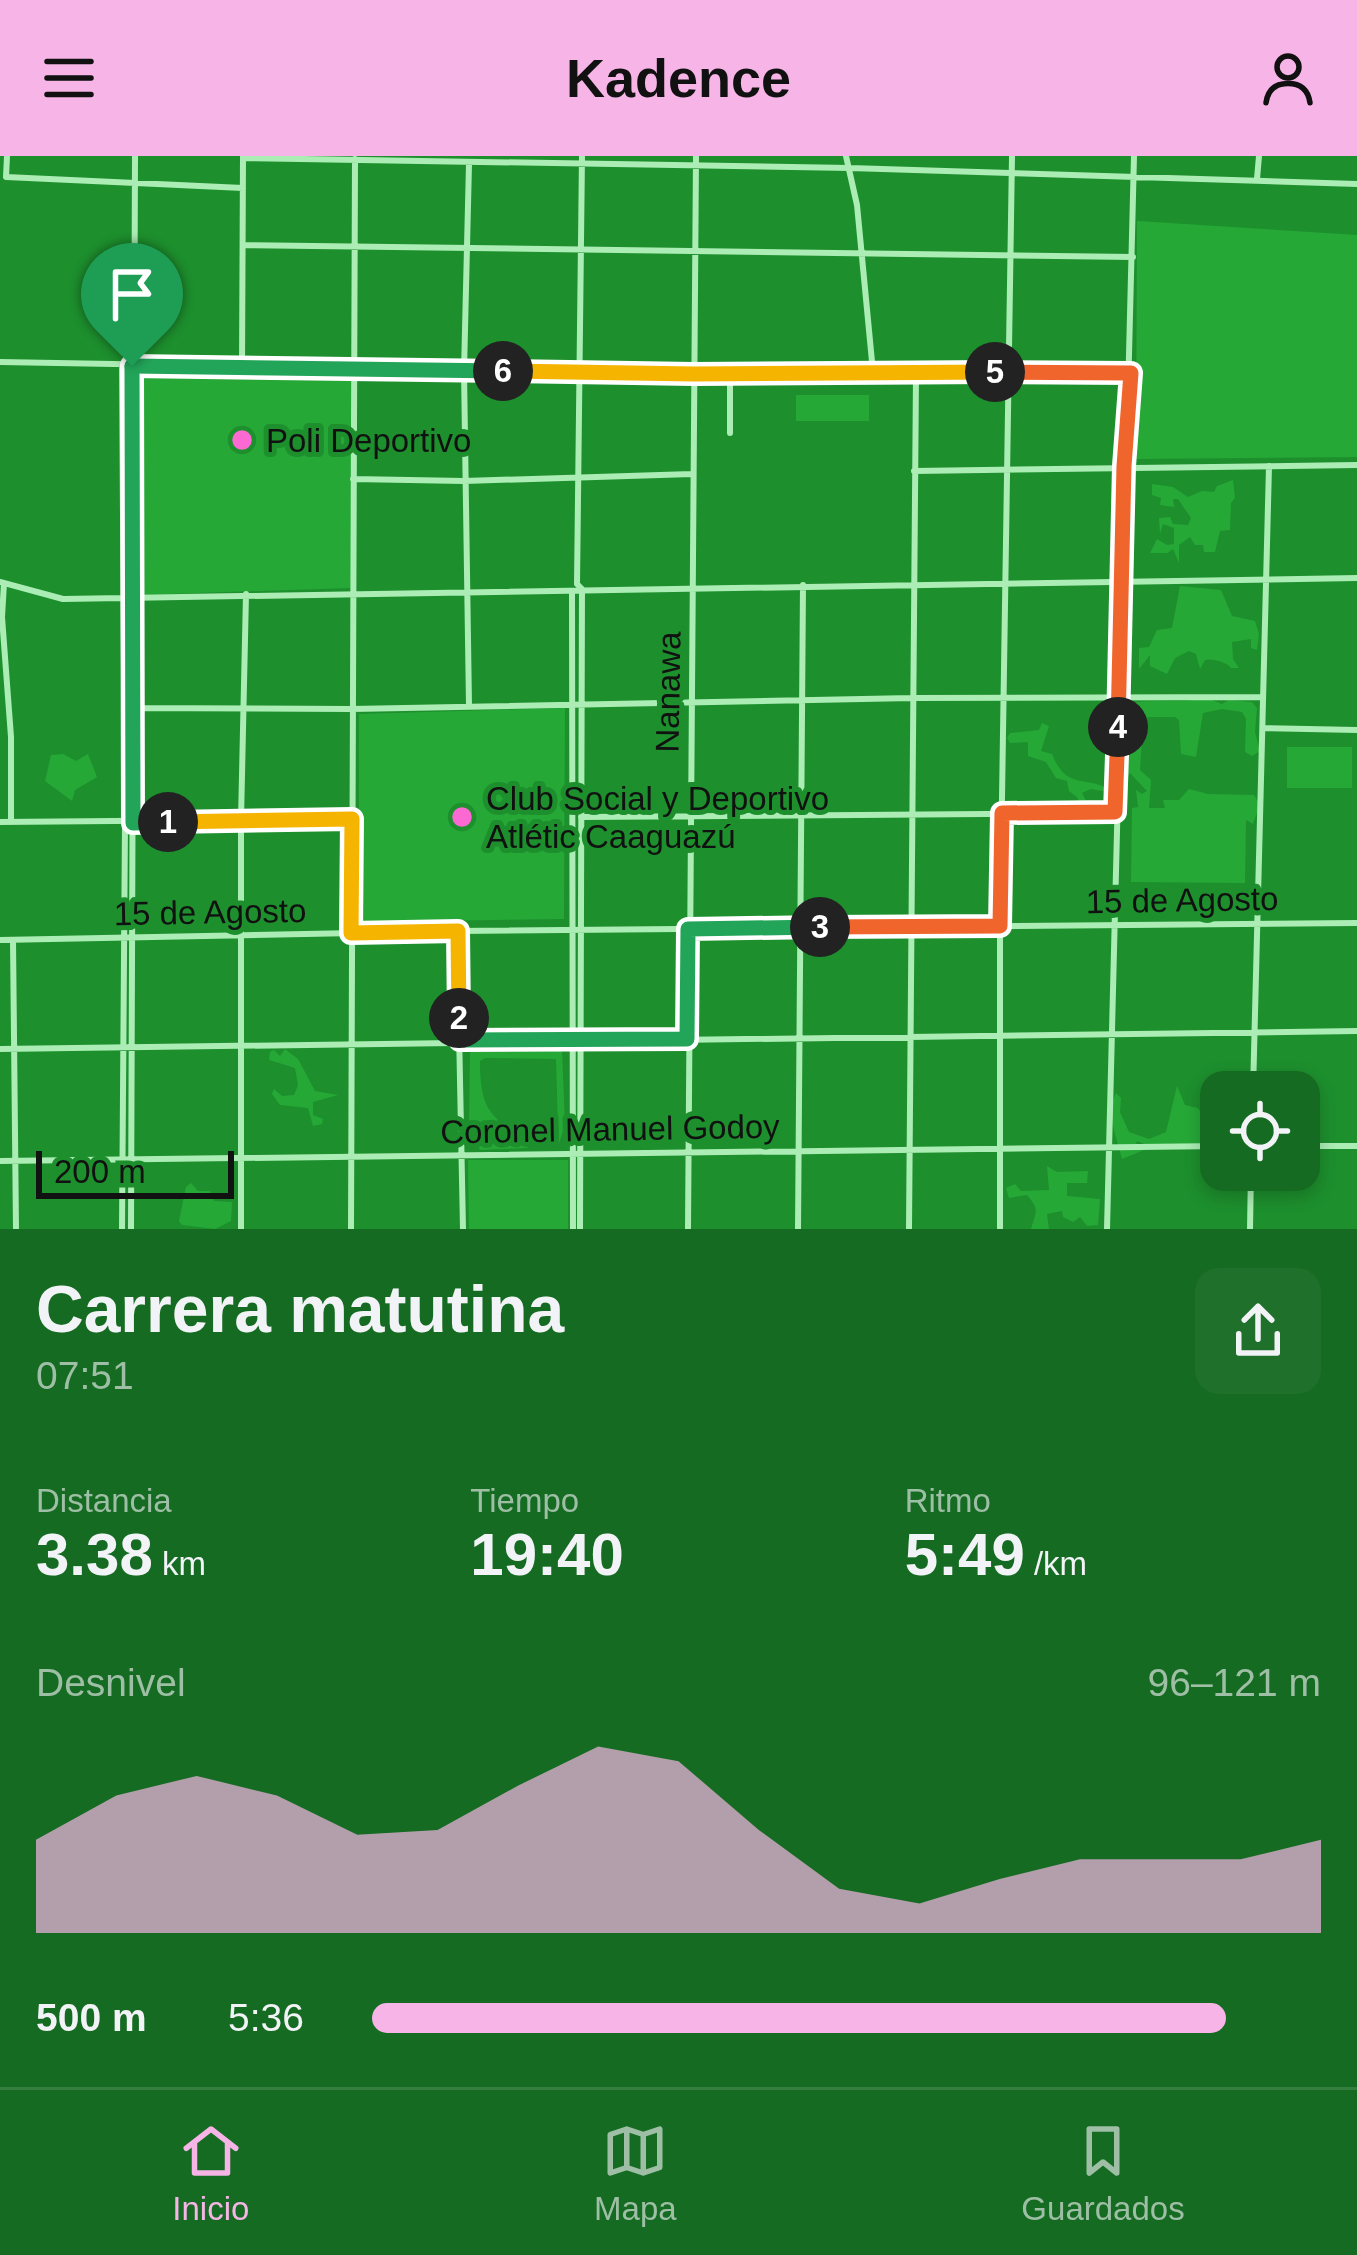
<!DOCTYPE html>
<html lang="es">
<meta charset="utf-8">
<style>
body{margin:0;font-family:Arial,sans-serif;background:#1f702a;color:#f1f3f6;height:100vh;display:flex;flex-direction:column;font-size:45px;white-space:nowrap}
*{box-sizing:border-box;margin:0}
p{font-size:39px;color:#9ebfa5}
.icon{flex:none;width:66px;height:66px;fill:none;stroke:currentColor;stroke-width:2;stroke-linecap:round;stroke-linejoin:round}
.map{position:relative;height:1073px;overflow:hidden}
.details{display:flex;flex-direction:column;background:#166b22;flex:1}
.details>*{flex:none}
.buttons{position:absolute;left:1200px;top:915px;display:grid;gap:24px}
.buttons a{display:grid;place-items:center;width:120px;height:120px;border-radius:24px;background:#166b22;box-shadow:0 6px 18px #0003;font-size:60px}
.scale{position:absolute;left:36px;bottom:30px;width:198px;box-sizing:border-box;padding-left:12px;border:6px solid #111;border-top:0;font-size:33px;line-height:42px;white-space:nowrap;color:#111;-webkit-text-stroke:9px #1d8f2d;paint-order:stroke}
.pin{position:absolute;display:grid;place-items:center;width:102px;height:102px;color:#fff;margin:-123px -51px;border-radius:50% 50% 50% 0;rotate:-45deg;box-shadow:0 0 12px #0007}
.pin .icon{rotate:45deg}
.km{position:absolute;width:60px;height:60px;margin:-30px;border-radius:50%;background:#222;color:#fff;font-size:33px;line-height:60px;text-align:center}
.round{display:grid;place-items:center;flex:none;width:126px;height:126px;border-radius:24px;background:#1f702a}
.summary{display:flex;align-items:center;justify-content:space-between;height:204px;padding:0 36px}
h1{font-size:66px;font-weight:700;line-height:90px}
.figures{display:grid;grid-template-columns:repeat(3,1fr);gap:18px;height:204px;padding:12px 36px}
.figures div{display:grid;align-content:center}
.figures b{font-size:60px;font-weight:700}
.figures small{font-size:33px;font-weight:400}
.figures p{font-size:33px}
.chart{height:336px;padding:24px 36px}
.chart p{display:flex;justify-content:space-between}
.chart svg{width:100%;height:216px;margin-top:12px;fill:#f6b5e6;opacity:.7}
ul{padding:0 36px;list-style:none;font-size:39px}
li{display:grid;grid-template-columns:192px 144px 1fr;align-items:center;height:90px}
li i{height:30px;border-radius:15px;background:#f6b5e6}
header{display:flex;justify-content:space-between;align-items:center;height:156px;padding:0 36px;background:#f6b5e6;color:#111;font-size:54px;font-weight:700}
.tabs{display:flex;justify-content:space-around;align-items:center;height:168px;border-top:3px solid #357e40;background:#166b22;font-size:33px;color:#9ebfa5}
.tabs a{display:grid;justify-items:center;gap:6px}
.tabs .active{color:#f6b5e6}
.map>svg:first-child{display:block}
.green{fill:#26a837}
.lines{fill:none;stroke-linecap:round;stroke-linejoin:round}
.minor{stroke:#abedb4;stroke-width:6}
.split-1-casing{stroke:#fff;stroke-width:24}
.split-2-casing{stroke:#fff;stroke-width:24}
.split-3-casing{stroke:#fff;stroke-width:24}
.split-4-casing{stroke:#fff;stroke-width:24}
.split-5-casing{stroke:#fff;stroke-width:24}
.split-6-casing{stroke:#fff;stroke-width:24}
.split-7-casing{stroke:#fff;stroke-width:24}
.split-1{stroke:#22a559;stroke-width:15}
.split-2{stroke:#f5b400;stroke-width:15}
.split-3{stroke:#22a559;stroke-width:15}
.split-4{stroke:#f0652b;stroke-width:15}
.split-5{stroke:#f0652b;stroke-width:15}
.split-6{stroke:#f5b400;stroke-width:15}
.split-7{stroke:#22a559;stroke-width:15}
.poi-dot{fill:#fd69d2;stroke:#1d8f2d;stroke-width:4.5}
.labels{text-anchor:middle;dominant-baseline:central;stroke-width:10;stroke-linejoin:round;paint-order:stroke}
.poi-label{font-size:33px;fill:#111;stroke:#1d8f2d;text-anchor:start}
.street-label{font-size:33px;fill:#111;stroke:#1d8f2d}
</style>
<header><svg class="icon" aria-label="menu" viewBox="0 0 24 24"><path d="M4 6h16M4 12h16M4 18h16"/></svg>Kadence<svg class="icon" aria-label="person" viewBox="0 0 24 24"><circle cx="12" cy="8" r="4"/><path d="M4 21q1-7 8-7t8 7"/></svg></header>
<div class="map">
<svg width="1357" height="1073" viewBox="0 0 1357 1073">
<rect width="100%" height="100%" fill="#1d8f2d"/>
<path class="green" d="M 1137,65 L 1357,79 L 1357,301 L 1136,303 Z
M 132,210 L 351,216 L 352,432 L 133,439 L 132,386 L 125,384 L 128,363 L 131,368 Z
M 796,239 L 869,239 L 869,265 L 796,265 Z
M 1233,324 L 1235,342 L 1231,347 L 1230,374 L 1220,375 L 1215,396 L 1204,396 L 1203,389 L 1195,389 L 1190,381 L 1179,389 L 1179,407 L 1173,393 L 1167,397 L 1150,397 L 1157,383 L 1167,389 L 1174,388 L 1174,372 L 1163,368 L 1160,378 L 1159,362 L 1170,361 L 1173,368 L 1188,369 L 1191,362 L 1178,343 L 1173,343 L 1174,351 L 1160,349 L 1161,342 L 1152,339 L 1152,328 L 1173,331 L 1188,341 L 1202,335 L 1214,336 L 1217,330 Z
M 1180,430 L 1221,434 L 1232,460 L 1255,465 L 1259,478 L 1257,494 L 1251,492 L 1251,483 L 1232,486 L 1233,503 L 1239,512 L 1231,512 C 1227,506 1212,502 1205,504 L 1200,513 L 1196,498 L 1189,495 L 1175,502 L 1167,518 L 1150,510 L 1150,499 L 1139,513 L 1139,492 L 1149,491 L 1157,474 L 1172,472 Z
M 1207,542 L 1222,548 L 1229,544 L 1252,546 L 1257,552 L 1255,576 L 1260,595 L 1252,600 L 1245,596 L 1246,563 L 1242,556 L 1222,553 L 1203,557 L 1196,601 L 1181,598 L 1179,564 L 1175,561 L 1148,561 L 1143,565 L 1140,614 L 1151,624 L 1149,652 L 1165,652 L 1163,644 L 1179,644 L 1189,633 L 1208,638 L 1254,639 L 1260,649 L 1253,668 L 1246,664 L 1245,727 L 1131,726 L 1132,652 L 1138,651 L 1136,634 L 1142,638 L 1147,635 L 1130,617 L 1120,633 L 1124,548 C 1149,542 1179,548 1207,542 Z
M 565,552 L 564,763 L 359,766 L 359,558 Z
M 1042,567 L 1049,570 L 1041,595 L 1052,598 C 1066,632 1079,620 1108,632 L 1108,636 L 1091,633 L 1082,637 L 1091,655 L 1077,652 L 1078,642 L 1069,635 L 1067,625 L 1056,622 L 1046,606 L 1028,600 L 1028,586 L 1010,587 L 1007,582 L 1010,577 L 1039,574 Z
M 1287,591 L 1352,591 L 1352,632 L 1287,632 Z
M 63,598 L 76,605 L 88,598 L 97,621 L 75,634 L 72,645 L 45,625 L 51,599 Z
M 285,893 L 298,903 L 315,935 L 338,939 L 313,946 L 313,959 L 323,963 L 322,968 L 313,970 L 308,952 L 280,949 L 272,938 L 274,933 L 282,940 L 294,939 L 298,929 L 295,912 L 269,904 L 270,896 L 274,894 L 280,900 Z
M 474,893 L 562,894 L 565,970 L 559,987 L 544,989 L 558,974 L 556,903 L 485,902 L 480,905 C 480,960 493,957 528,992 L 480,994 L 469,969 L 470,897 Z
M 1177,930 L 1185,949 L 1198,952 L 1213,977 L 1221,978 L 1221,992 L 1153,992 L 1137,985 L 1136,988 L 1144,994 L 1122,1003 C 1117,982 1105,957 1116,937 L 1121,942 L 1120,956 L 1129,976 L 1149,983 L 1166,976 Z
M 468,1004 L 568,1004 L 568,1073 L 469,1073 Z
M 1047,1010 L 1057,1016 L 1088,1015 L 1087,1027 L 1067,1027 L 1067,1040 L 1100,1043 L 1098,1069 L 1087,1070 L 1080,1061 L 1073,1066 L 1063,1061 L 1062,1055 L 1047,1058 L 1049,1073 L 1031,1073 C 1036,1055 1040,1054 1027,1039 L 1009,1042 L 1006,1032 L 1015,1028 L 1021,1035 L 1049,1034 Z
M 191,1027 L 198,1035 L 210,1035 L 214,1045 L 232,1046 L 231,1065 L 215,1073 L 182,1069 L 179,1065 L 186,1031 Z"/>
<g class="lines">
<path class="minor" d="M 7,0 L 6,21 L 243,32
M 846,0 L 857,49 L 873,216
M 243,2 L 850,12 L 1357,28
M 1257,23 L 1259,0
M 243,89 L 1133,101
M 0,206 L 694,218 L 1131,217
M 122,209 L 125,666 L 122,1073
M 242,212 L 243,0
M 730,277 L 730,218
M 914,315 L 1357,309
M 353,323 L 464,325 L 692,318
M 0,426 L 63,443 L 1357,422
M 4,427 L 2,461 L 11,581 L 11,666
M 572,435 L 573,1073
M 469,550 L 464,215 L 469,8
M 124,552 L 352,553 L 912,542 L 1263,541
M 1263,572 L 1357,574
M 581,661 L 1116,657
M 0,666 L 352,663
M 457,775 L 463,1073
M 0,784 L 457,775 L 1357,767
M 13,784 L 16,1073
M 0,893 L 1357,875
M 1253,936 L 1269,310
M 1299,990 L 1357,990
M 0,1005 L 1221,990
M 131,1073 L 135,0
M 241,1073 L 241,664 L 246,438
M 351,1073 L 355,3
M 580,1073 L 582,433 L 577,428 L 582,0
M 688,1073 L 696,0
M 798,1073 L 803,429
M 909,1073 L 916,219
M 1000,1073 L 1000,770 L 1012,0
M 1107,1073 L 1134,0
M 1250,1073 L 1251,1014"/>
</g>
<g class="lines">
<g class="split-1-casing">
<path id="split-1" d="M 132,210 L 133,667 L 168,666"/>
</g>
<g class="split-2-casing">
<path id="split-2" d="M 168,666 L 352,663 L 351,777 L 458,775 L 459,862"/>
</g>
<g class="split-3-casing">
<path id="split-3" d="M 459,862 L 460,884 L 687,883 L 688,773 L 820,771"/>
</g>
<g class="split-4-casing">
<path id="split-4" d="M 820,771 L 1000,770 L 1002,657 L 1115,656 L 1118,571"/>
</g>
<g class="split-5-casing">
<path id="split-5" d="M 995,216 L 1131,217 L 1124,310 L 1118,571"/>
</g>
<g class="split-6-casing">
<path id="split-6" d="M 503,215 L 694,218 L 995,216"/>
</g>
<g class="split-7-casing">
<path id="split-7" d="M 132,210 L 503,215"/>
</g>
<use href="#split-1" class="split-1"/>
<use href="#split-2" class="split-2"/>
<use href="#split-3" class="split-3"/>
<use href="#split-4" class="split-4"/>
<use href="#split-5" class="split-5"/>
<use href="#split-6" class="split-6"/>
<use href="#split-7" class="split-7"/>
</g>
<g class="poi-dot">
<circle cx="242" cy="284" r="12"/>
<circle cx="462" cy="661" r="12"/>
</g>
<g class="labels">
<g class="poi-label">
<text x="266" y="284">Poli Deportivo</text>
<text x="486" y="642">Club Social y Deportivo<tspan x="486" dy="38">Atlétic Caaguazú</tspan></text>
</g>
<g class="street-label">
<text transform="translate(668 536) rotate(-89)">Nanawa</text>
<text transform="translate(1182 744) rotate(-1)">15 de Agosto</text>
<text transform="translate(210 756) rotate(-1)">15 de Agosto</text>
<text transform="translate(610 973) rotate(-1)">Coronel Manuel Godoy</text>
</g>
</g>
</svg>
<div class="buttons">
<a><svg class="icon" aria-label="locate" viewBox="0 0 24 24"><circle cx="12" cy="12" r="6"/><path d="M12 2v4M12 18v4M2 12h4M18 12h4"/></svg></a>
</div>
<div class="scale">200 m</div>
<div class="pin" style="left:132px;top:210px;background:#1e9e55"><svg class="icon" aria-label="arrive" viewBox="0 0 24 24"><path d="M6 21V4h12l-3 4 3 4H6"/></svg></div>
<b class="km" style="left:168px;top:666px">1</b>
<b class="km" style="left:459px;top:862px">2</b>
<b class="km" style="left:820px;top:771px">3</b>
<b class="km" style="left:1118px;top:571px">4</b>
<b class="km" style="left:995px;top:216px">5</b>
<b class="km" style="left:503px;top:215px">6</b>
</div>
<section class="details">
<div class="summary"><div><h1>Carrera matutina</h1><p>07:51</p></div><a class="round"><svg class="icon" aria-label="share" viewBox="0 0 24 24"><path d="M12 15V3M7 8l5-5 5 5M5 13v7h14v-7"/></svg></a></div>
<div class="figures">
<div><p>Distancia</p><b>3.38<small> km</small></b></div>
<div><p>Tiempo</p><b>19:40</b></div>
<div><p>Ritmo</p><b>5:49<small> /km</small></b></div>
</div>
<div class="chart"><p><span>Desnivel</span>96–121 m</p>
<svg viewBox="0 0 160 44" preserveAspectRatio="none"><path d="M0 44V25L10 16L20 12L30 16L40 24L50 23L60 14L70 6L80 9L90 23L100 35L110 38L120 33L130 29L140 29L150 29L160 25V44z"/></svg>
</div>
<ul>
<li><b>500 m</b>5:36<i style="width:90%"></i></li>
</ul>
</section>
<nav class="tabs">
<a class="active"><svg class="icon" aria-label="home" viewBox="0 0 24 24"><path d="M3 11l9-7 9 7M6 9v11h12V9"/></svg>Inicio</a>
<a><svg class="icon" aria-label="map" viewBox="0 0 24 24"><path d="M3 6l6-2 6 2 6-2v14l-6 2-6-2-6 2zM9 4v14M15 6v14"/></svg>Mapa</a>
<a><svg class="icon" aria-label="saved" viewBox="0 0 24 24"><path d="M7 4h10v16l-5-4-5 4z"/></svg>Guardados</a>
</nav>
